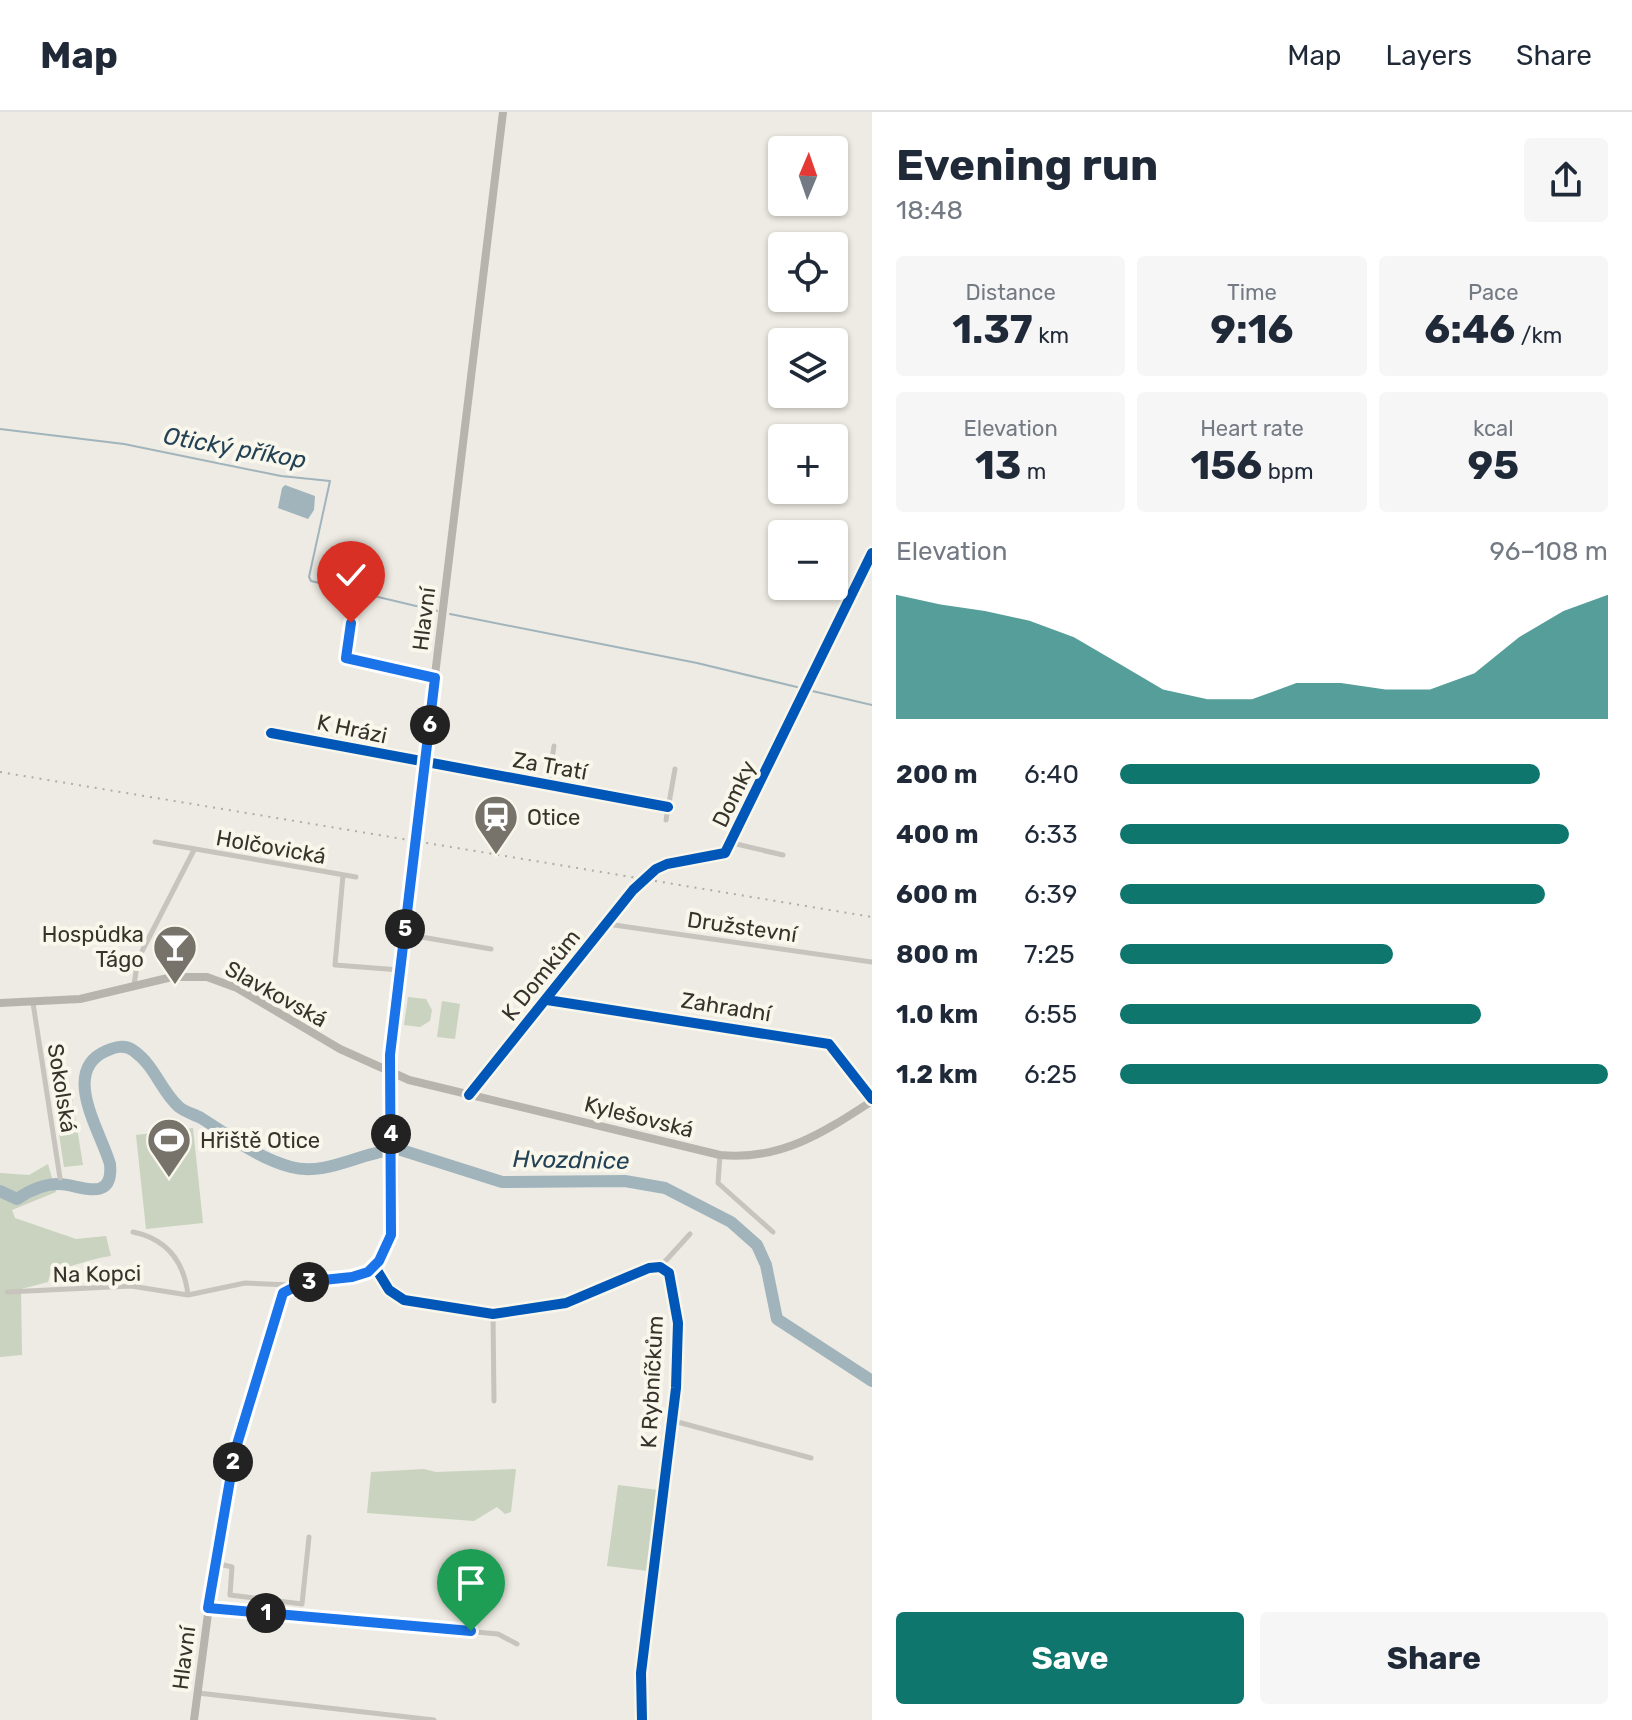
<!DOCTYPE html>
<meta charset="utf-8">
<style>
body{margin:0;font-family:Rubik,sans-serif;background:#f6f6f7;color:#1f2937;height:100vh;display:flex;flex-direction:column;font-size:30px;white-space:nowrap}
*{box-sizing:border-box;margin:0}
p{font-size:26px;color:#747a83}
.icon{flex:none;width:44px;height:44px;fill:none;stroke:currentColor;stroke-width:2;stroke-linecap:round;stroke-linejoin:round}
.map{position:relative;flex:1;overflow:hidden}
.side{display:flex;flex-direction:column;background:#fff;width:760px}
.side>*{flex:none}
.needle{width:52px;rotate:2deg}
.controls{position:absolute;left:768px;top:24px;display:grid;gap:16px}
.controls a{display:grid;place-items:center;width:80px;height:80px;border-radius:8px;background:#fff;box-shadow:0 2px 6px #0004;font-size:40px}
.pin{position:absolute;display:grid;place-items:center;width:68px;height:68px;color:#fff;margin:-82px -34px;border-radius:50% 50% 50% 0;rotate:-45deg;box-shadow:0 0 8px #0007}
.pin .icon{rotate:45deg}
.km{position:absolute;width:40px;height:40px;margin:-20px;border-radius:50%;background:#222;color:#fff;font-size:22px;line-height:40px;text-align:center}
.round{display:grid;place-items:center;flex:none;width:84px;height:84px;border-radius:8px;background:#f6f6f7}
.summary{display:flex;align-items:center;justify-content:space-between;height:136px;padding:0 24px}
h1{font-size:44px;font-weight:700;line-height:60px}
.figures{display:grid;grid-template-columns:repeat(3,1fr);gap:12px;height:136px;padding:8px 24px}
.figures div{display:grid;align-content:center;border-radius:8px;background:#f6f6f7;text-align:center}
.figures b{font-size:40px;font-weight:700}
.figures small{font-size:22px;font-weight:400}
.figures p{font-size:22px}
.chart{height:224px;padding:16px 24px}
.chart p{display:flex;justify-content:space-between}
.chart svg{width:100%;height:144px;margin-top:8px;fill:#0f766e;opacity:.7}
.cta{display:flex;gap:16px;margin-top:auto;padding:16px 24px}
.cta a{flex:1;height:92px;border-radius:8px;background:#0f766e;color:#fff;font-size:32px;font-weight:700;line-height:92px;text-align:center}
.cta a+a{background:#f6f6f7;color:#1f2937}
ul{padding:0 24px;list-style:none;font-size:26px}
li{display:grid;grid-template-columns:128px 96px 1fr;align-items:center;height:60px}
li i{height:20px;border-radius:10px;background:#0f766e}
header{display:flex;align-items:center;gap:48px;box-sizing:border-box;height:112px;padding:0 40px;background:#fff;border-bottom:2px solid #e0e1e3}
header strong{font-size:38px}
nav{display:flex;gap:44px;margin-inline-start:auto;font-size:28px}
main{display:flex;flex:1;min-height:0}
.map>svg:first-child{display:block}
.green{fill:#c9d3bf}
.water{fill:#a1b4bc}
.lines{fill:none;stroke-linecap:round;stroke-linejoin:round}
.stream{stroke:#a1b4bc;stroke-width:2}
.river{stroke:#a1b4bc;stroke-width:12}
.street{stroke:#c6c4bc;stroke-width:5}
.secondary{stroke:#b7b4ad;stroke-width:8}
.rail{stroke:#aeaca6;stroke-width:2;stroke-dasharray:2 6;stroke-linecap:butt}
.cycleway-casing{stroke:#f9f7ec;stroke-width:15}
.cycleway{stroke:#0057b8;stroke-width:10}
.route-casing{stroke:#fff;stroke-width:16}
.route{stroke:#1a73e8;stroke-width:10}
.labels{text-anchor:middle;dominant-baseline:central;stroke-width:8;stroke-linejoin:round;paint-order:stroke}
.street-label{font-size:22px;fill:#37322a;stroke:#f9f7ec}
.poi-label{font-size:22px;fill:#37322a;stroke:#f9f7ec;text-anchor:start}
.water-label{font-size:24px;font-style:italic;fill:#234255;stroke:#f9f7ec}
</style>
<header>
<strong>Map</strong>
<nav><a>Map</a><a>Layers</a><a>Share</a></nav>
</header>
<main>
<div class="map">
<svg width="872" height="1608" viewBox="0 0 872 1608">
<rect width="100%" height="100%" fill="#edebe3"/>
<path class="green" d="M 408,885 L 426,887 L 432,898 L 430,909 L 420,915 L 404,913 Z
M 442,889 L 460,892 L 455,927 L 437,925 Z
M 71,979 L 83,1053 L 64,1055 L 53,982 Z
M 193,1016 L 203,1111 L 146,1117 L 136,1023 Z
M 48,1052 L 56,1080 L 12,1098 L 15,1106 L 76,1127 L 106,1124 L 111,1144 C 89,1147 72,1155 51,1159 L 48,1170 L 21,1177 L 22,1243 L 0,1245 L 0,1061 L 29,1063 Z
M 424,1357 L 436,1360 L 516,1357 L 511,1400 L 505,1402 L 497,1395 L 474,1409 L 367,1401 L 371,1360 Z
M 618,1373 L 658,1378 L 648,1459 L 607,1454 Z"/>
<path class="water" d="M 285,373 L 315,384 L 314,398 L 308,407 L 278,396 L 282,376 Z"/>
<g class="lines">
<path class="stream" d="M 0,317 L 124,332 L 281,364 L 330,369 L 309,465 L 311,469 L 437,499
M 450,502 L 697,551 L 801,576
M 808,578 L 872,593"/>
<path class="river" d="M 0,1079 L 17,1087 C 30,1078 43,1072 59,1072 C 78,1072 114,1093 110,1052 C 101,1020 60,959 106,939 C 115,935 125,932 134,939 C 155,954 161,979 179,995 C 185,1000 194,1002 201,1006 C 230,1024 257,1046 291,1055 C 326,1065 363,1039 398,1037 L 502,1070 L 625,1069 L 665,1076 L 731,1110 L 757,1133 L 766,1153 L 777,1207 L 872,1269"/>
<path class="street" d="M 351,511 L 346,546 L 434,566
M 271,621 L 668,695
M 548,674 L 554,634
M 666,708 L 675,657
M 155,730 L 356,765
M 732,731 L 783,743
M 343,763 L 335,853 L 400,858
M 607,812 L 872,850
M 404,822 L 491,837
M 134,873 L 138,847 L 194,738
M 548,888 L 829,932 L 872,987
M 33,891 L 60,1066
M 470,982 L 633,778 L 656,757 L 667,752 L 725,741 L 815,559
M 720,1043 L 718,1071 L 773,1120
M 133,1120 C 167,1127 184,1149 188,1183
M 660,1155 L 690,1122
M 7,1180 L 131,1174 L 188,1183 L 245,1171 L 291,1173
M 493,1202 L 494,1289
M 674,1309 L 811,1346
M 215,1451 L 232,1455 L 230,1483 L 302,1492 L 309,1425
M 209,1496 L 498,1522 L 517,1532
M 198,1581 L 434,1608"/>
<path class="secondary" d="M 0,891 L 80,887 L 172,865 L 207,865 L 237,876 L 340,937 L 409,968 L 720,1043 C 780,1049 823,1021 872,989
M 375,1155 L 389,1178 L 404,1188 L 493,1202 L 566,1191 L 649,1156 L 660,1155 L 669,1161 L 678,1211 L 676,1276 L 641,1561 L 642,1608
M 194,1608 L 214,1456 L 235,1339 L 283,1181 C 306,1156 352,1179 375,1154 C 384,1145 391,1127 393,1115 C 400,1051 386,984 392,919 L 503,0"/>
<path class="rail" d="M 0,660 L 872,805"/>
<g class="cycleway-casing">
<path id="cycleway" d="M 271,621 L 668,695
M 547,888 L 829,932 L 872,987
M 469,983 L 633,778 L 656,757 L 667,752 L 725,741 L 872,441
M 375,1155 L 389,1178 L 404,1188 L 493,1202 L 566,1191 L 649,1156 L 660,1155 L 669,1161 L 678,1211 L 676,1276 L 641,1561 L 642,1608"/>
</g>
<use href="#cycleway" class="cycleway"/>
</g>
<g class="lines">
<g class="route-casing">
<path id="route" d="M 351,511 L 346,546 L 435,566 L 390,943 L 391,1123 L 379,1149 L 368,1160 L 352,1165 L 304,1170 L 283,1181 L 235,1339 L 208,1496 L 471,1519"/>
</g>
<use href="#route" class="route"/>
</g>
<defs>
<g id="station-pin" transform="scale(2.3)"><path d="M0 17L-7.5 6A9.5 9.5 0 1 1 7.5 6Z" fill="#77736b" stroke="#f9f7ec"/><path d="M-3-6H3Q5-6 5-4V2Q5 4 3 4L4.5 6H3L1.5 4h-3L-3 6H-4.5L-3 4Q-5 4-5 2V-4Q-5-6-3-6ZM-3.5-4v3h7v-3ZM-3.5 1v1.5H-2V1ZM2 1v1.5H3.5V1Z" fill="#fff"/></g>
<g id="bar-pin" transform="scale(2.3)"><path d="M0 17L-7.5 6A9.5 9.5 0 1 1 7.5 6Z" fill="#77736b" stroke="#f9f7ec"/><path d="M-6-5H6L.8 .8V4.5H3.5V6h-7V4.5H-.8V.8Z" fill="#fff"/></g>
<g id="stadium-pin" transform="scale(2.3)"><path d="M0 17L-7.5 6A9.5 9.5 0 1 1 7.5 6Z" fill="#77736b" stroke="#f9f7ec"/><path d="M0-5a6.5 5 0 1 0 0 10a6.5 5 0 1 0 0-10ZM-3.5-1.8h7v3.6h-7Z" fill="#fff"/></g>
</defs>
<g fill-rule="evenodd">
<use href="#station-pin" x="496" y="705"/>
<use href="#bar-pin" x="175" y="835"/>
<use href="#stadium-pin" x="169" y="1028"/>
</g>
<g class="labels">
<g class="street-label">
<text transform="translate(424 507) rotate(-83)">Hlavní</text>
<text transform="translate(352 617) rotate(12)">K Hrázi</text>
<text transform="translate(550 654) rotate(10)">Za Tratí</text>
<text transform="translate(734 682) rotate(-64)">Domky</text>
<text transform="translate(271 735) rotate(10)">Holčovická</text>
<text transform="translate(742 815) rotate(8)">Družstevní</text>
<text transform="translate(541 863) rotate(-51)">K Domkům</text>
<text transform="translate(276 882) rotate(29)">Slavkovská</text>
<text transform="translate(726 895) rotate(9)">Zahradní</text>
<text transform="translate(62 976) rotate(81)">Sokolská</text>
<text transform="translate(639 1005) rotate(14)">Kylešovská</text>
<text transform="translate(97 1162) rotate(-1)">Na Kopci</text>
<text transform="translate(652 1270) rotate(-87)">K Rybníčkům</text>
<text transform="translate(184 1546) rotate(-83)">Hlavní</text>
</g>
<g class="poi-label">
<text x="527" y="705">Otice</text>
<text x="144" y="822" text-anchor="end">Hospůdka<tspan x="144" dy="25">Tágo</tspan></text>
<text x="200" y="1028">Hřiště Otice</text>
</g>
<g class="water-label">
<text transform="translate(235 336) rotate(10)">Otický příkop</text>
<text transform="translate(571 1048) rotate(1)">Hvozdnice</text>
</g>
</g>
</svg>
<div class="controls">
<a><svg class="needle" viewBox="-14 -14 28 28"><path d="M0-13l5 13h-10z" fill="#e53935"/><path d="M0 13l5-13h-10z" fill="#747a83"/></svg></a>
<a><svg class="icon" aria-label="locate" viewBox="0 0 24 24"><circle cx="12" cy="12" r="6"/><path d="M12 2v4M12 18v4M2 12h4M18 12h4"/></svg></a>
<a><svg class="icon" aria-label="layers" viewBox="0 0 24 24"><path d="M12 4l9 5-9 5-9-5zM3 14l9 5 9-5"/></svg></a>
<a>+</a>
<a>−</a>
</div>
<div class="pin" style="left:471px;top:1519px;background:#1e9e55"><svg class="icon" aria-label="arrive" viewBox="0 0 24 24"><path d="M6 21V4h12l-3 4 3 4H6"/></svg></div>
<div class="pin" style="left:351px;top:511px;background:#d93025"><svg class="icon" aria-label="check" viewBox="0 0 24 24"><path d="M5 12l5 5 9-10"/></svg></div>
<b class="km" style="left:266px;top:1501px">1</b>
<b class="km" style="left:233px;top:1350px">2</b>
<b class="km" style="left:309px;top:1170px">3</b>
<b class="km" style="left:391px;top:1022px">4</b>
<b class="km" style="left:405px;top:817px">5</b>
<b class="km" style="left:430px;top:613px">6</b>
</div>
<section class="side">
<div class="summary"><div><h1>Evening run</h1><p>18:48</p></div><a class="round"><svg class="icon" aria-label="share" viewBox="0 0 24 24"><path d="M12 15V3M7 8l5-5 5 5M5 13v7h14v-7"/></svg></a></div>
<div class="figures">
<div><p>Distance</p><b>1.37<small> km</small></b></div>
<div><p>Time</p><b>9:16</b></div>
<div><p>Pace</p><b>6:46<small> /km</small></b></div>
</div>
<div class="figures">
<div><p>Elevation</p><b>13<small> m</small></b></div>
<div><p>Heart rate</p><b>156<small> bpm</small></b></div>
<div><p>kcal</p><b>95</b></div>
</div>
<div class="chart"><p><span>Elevation</span>96–108 m</p>
<svg viewBox="0 0 160 44" preserveAspectRatio="none"><path d="M0 44V6L10 9L20 11L30 14L40 19L50 27L60 35L70 38L80 38L90 33L100 33L110 35L120 35L130 30L140 19L150 11L160 6V44z"/></svg>
</div>
<ul>
<li><b>200 m</b>6:40<i style="width:86%"></i></li>
<li><b>400 m</b>6:33<i style="width:92%"></i></li>
<li><b>600 m</b>6:39<i style="width:87%"></i></li>
<li><b>800 m</b>7:25<i style="width:56%"></i></li>
<li><b>1.0 km</b>6:55<i style="width:74%"></i></li>
<li><b>1.2 km</b>6:25<i style="width:100%"></i></li>
</ul>
<div class="cta"><a>Save</a><a>Share</a></div>
</section>
</main>
